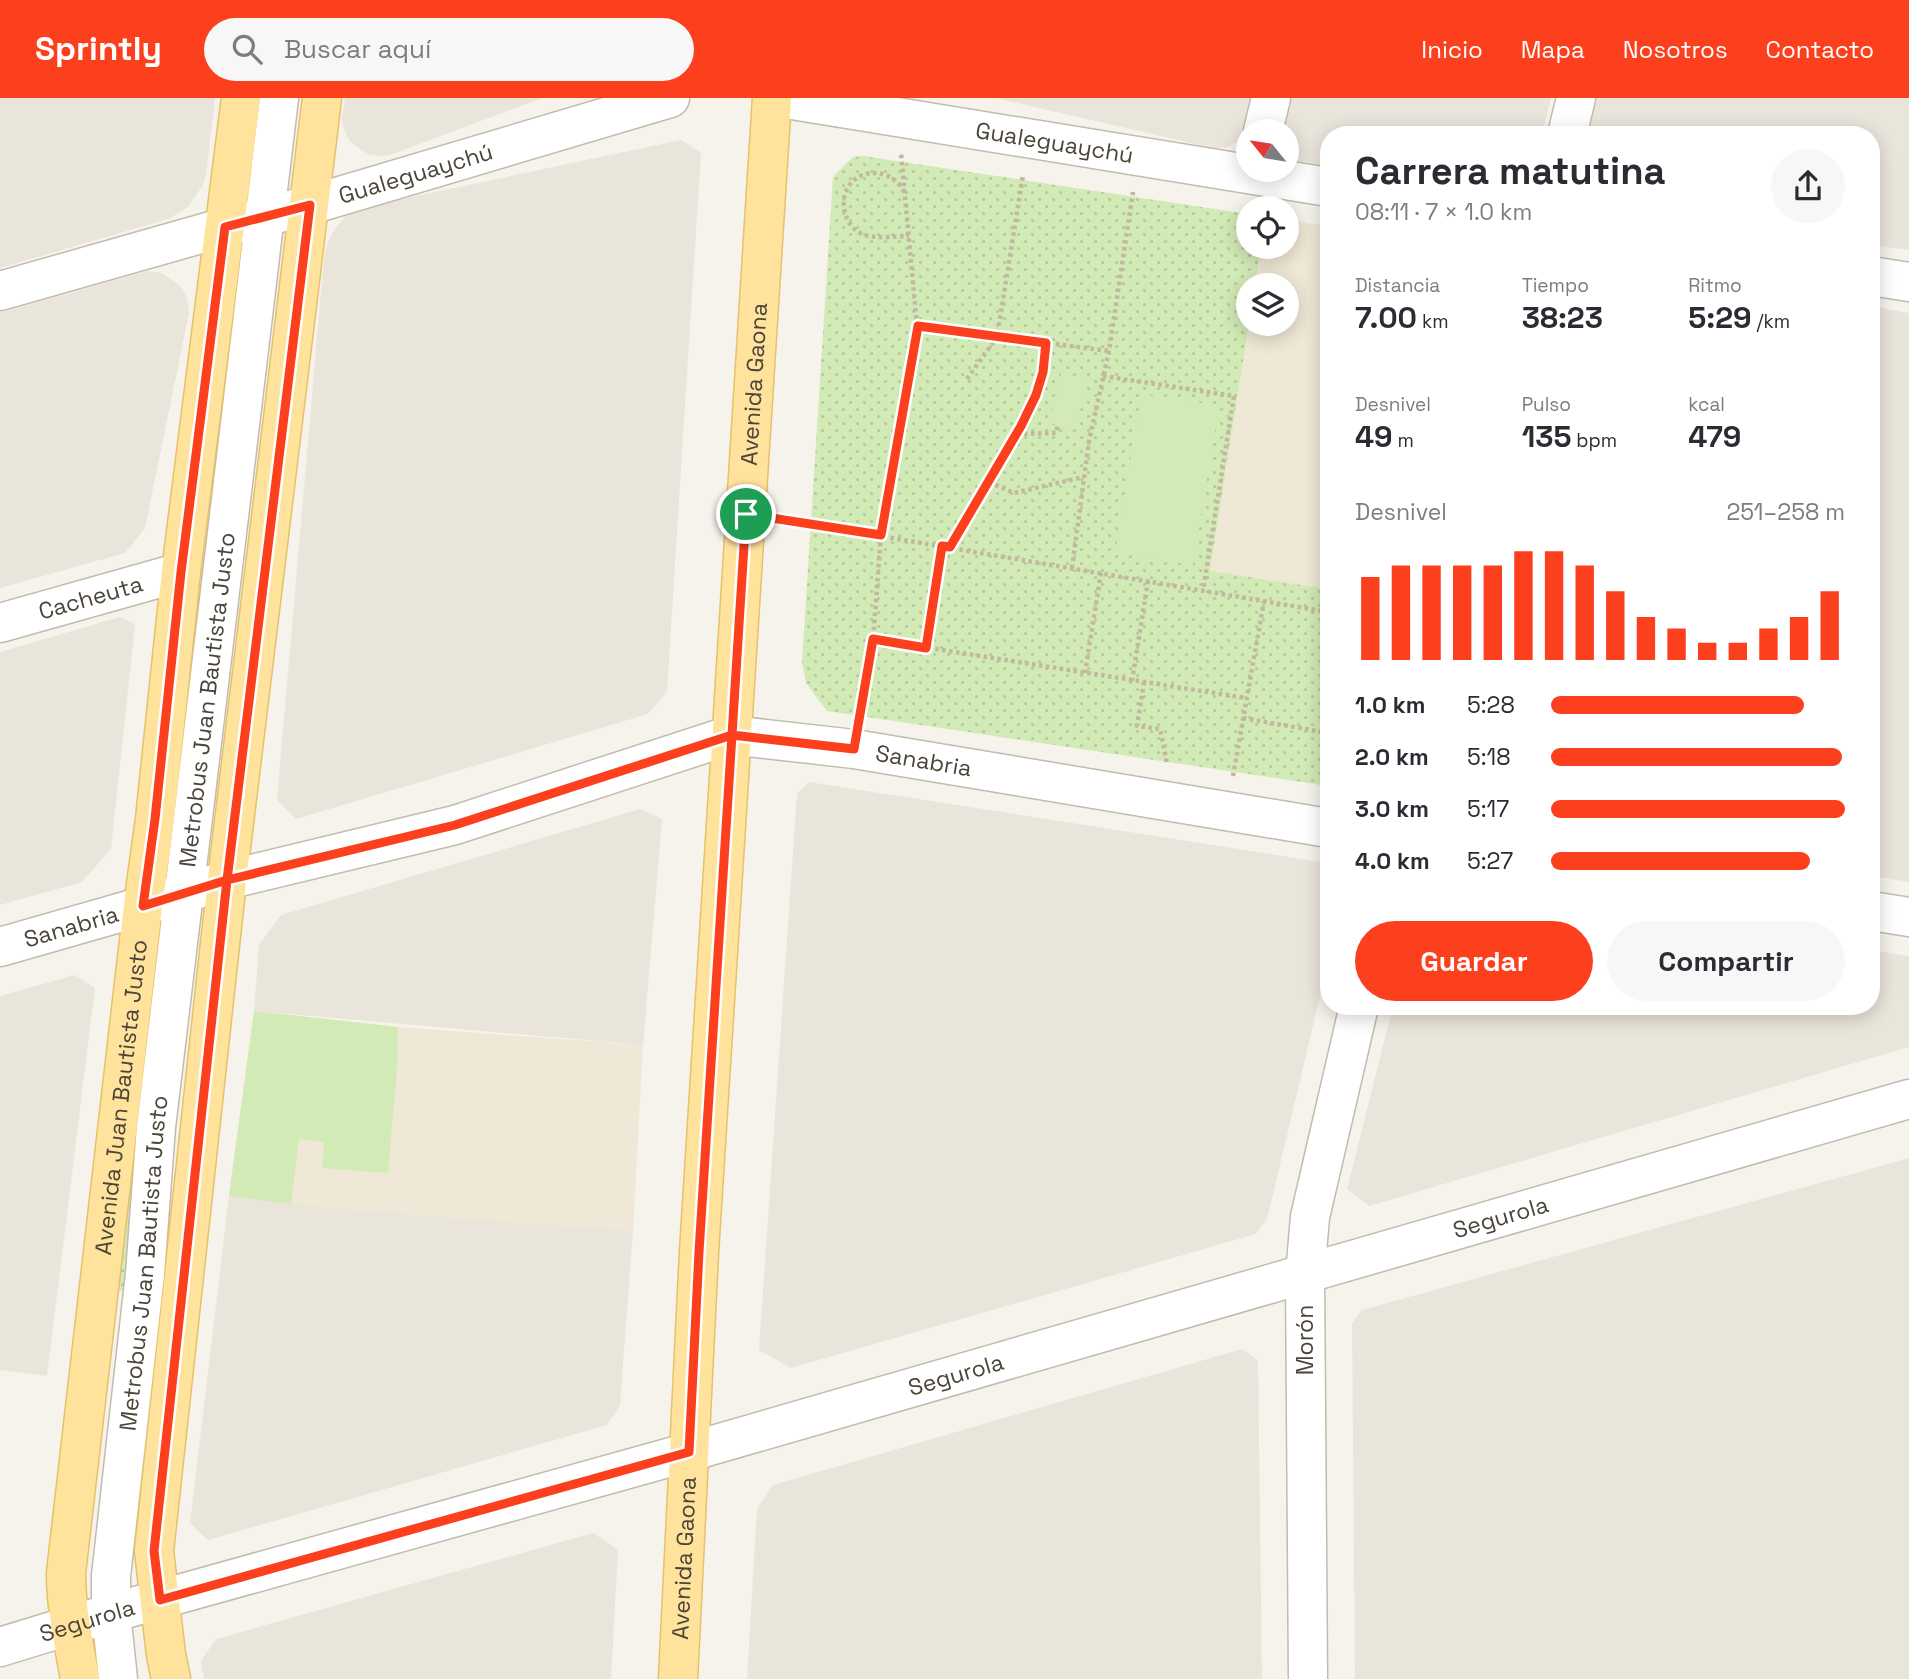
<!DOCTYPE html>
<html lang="es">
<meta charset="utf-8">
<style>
body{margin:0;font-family:"Space Grotesk",sans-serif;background:#f7f7f7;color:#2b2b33;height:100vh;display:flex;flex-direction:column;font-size:26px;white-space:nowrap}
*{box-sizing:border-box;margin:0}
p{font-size:23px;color:#7c7c81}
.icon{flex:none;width:38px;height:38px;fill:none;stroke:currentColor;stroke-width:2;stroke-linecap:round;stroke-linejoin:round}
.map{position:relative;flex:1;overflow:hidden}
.panel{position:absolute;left:1320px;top:28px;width:560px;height:889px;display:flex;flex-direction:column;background:#fff;border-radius:28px;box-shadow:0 4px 18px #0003}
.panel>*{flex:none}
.needle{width:46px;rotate:300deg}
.controls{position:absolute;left:1236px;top:21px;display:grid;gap:14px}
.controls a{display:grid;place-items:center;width:63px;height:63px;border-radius:50%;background:#fff;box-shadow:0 4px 18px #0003;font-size:35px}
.pin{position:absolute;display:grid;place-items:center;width:60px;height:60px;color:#fff;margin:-30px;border:4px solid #fff;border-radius:50%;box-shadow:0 2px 7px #0007}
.round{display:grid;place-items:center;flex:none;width:74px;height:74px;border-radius:37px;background:#f7f7f7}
.overview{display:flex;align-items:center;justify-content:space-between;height:119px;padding:0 35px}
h1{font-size:38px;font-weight:600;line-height:52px}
.stats{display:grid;grid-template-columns:repeat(3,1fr);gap:10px;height:119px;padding:7px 35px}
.stats div{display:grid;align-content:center}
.stats b{font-size:30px;font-weight:600}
.stats small{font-size:19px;font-weight:400}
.stats p{font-size:19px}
.chart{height:196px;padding:14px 35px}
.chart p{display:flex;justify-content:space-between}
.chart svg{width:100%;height:126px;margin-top:7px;stroke:#fc3f1d;stroke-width:6}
.button{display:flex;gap:14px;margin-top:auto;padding:14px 35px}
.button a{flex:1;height:80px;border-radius:42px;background:#fc3f1d;color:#fff;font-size:28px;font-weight:600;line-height:80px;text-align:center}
.button a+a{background:#f7f7f7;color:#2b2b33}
ul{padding:0 35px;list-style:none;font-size:23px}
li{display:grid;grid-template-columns:112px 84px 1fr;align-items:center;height:52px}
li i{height:18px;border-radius:9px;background:#fc3f1d}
header{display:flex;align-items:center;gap:42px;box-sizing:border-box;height:98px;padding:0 35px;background:#fc3f1d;color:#fff}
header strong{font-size:33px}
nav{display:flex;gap:38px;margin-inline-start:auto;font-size:24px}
.search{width:490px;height:63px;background:#f7f7f7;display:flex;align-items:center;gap:18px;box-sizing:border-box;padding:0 24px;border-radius:38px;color:#7c7c81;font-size:26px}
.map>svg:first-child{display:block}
.residential{fill:#eae5da}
.education{fill:#efe8d6}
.park{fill:url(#park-dots)}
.pitch{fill:#d2eab5}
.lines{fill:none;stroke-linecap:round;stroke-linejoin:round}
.minor-casing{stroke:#c2bbae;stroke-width:41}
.major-casing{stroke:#e6c16a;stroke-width:41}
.path{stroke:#c4b79f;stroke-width:4.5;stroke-dasharray:3.5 3.5;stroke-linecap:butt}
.minor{stroke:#fff;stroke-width:38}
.major{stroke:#ffe39c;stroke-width:38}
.route-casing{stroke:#fff;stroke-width:14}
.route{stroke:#fc3f1d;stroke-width:9}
.labels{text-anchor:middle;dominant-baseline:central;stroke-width:5;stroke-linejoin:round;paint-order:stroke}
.street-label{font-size:23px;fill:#4b4439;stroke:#fff}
</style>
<header>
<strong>Sprintly</strong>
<div class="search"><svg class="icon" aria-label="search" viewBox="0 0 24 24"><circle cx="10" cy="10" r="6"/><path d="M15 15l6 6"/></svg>Buscar aquí</div>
<nav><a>Inicio</a><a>Mapa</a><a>Nosotros</a><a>Contacto</a></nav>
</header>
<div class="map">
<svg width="1909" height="1581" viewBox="0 0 1909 1581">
<defs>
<pattern id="park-dots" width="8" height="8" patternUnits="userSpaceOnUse" patternTransform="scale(1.75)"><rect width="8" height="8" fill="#d2eab5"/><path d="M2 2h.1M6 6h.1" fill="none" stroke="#b6ca9c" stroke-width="1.8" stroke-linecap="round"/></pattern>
</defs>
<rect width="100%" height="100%" fill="#f6f3ec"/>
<path class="residential" d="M 0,0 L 215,0 L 206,76 L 203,87 L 187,110 L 168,121 L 0,170 Z
M 345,0 L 542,0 L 390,57 L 381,58 L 368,56 L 353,46 L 349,42 L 343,29 L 342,20 Z
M 995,0 L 1253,0 L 1244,36 L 1238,43 L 1229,49 L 1217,51 Z
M 1288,0 L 1551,0 L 1542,37 L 1328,37 L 1328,68 L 1286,60 L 1286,33 L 1279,33 Z
M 1597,0 L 1909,0 L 1909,152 L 1871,147 L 1871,37 L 1587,37 Z
M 681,42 L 701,55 L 667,593 L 648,616 L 296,721 L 277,702 L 324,159 L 328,144 L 334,132 L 345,119 L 364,109 Z
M 148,173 L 162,175 L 180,188 L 187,200 L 189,215 L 145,430 L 125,455 L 0,490 L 0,215 Z
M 1871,208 L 1909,215 L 1909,784 L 1871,778 Z
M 120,519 L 135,526 L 111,751 L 82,784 L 0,807 L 0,554 Z
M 809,684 L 1328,765 L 1328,865 L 1267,1121 L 1256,1136 L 791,1270 L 759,1252 L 797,695 Z
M 640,711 L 662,721 L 643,947 L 254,913 L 259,847 L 281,817 Z
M 1871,852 L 1909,858 L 1909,949 L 1369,1108 L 1347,1091 L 1393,908 L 1871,908 Z
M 75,877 L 95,890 L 47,1278 L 0,1272 L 0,898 Z
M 1909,1060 L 1909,1581 L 1355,1581 L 1352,1225 L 1362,1212 Z
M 229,1098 L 633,1133 L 620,1307 L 607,1327 L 208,1442 L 190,1425 Z
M 1242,1251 L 1258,1262 L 1262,1581 L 747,1581 L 757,1411 L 773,1387 Z
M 593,1435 L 618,1452 L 611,1581 L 204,1581 L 201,1563 L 216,1541 Z"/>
<path class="education" d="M 1286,122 L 1328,128 L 1328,491 L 1210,474 L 1249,226 L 1286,226 L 1286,187 L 1255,187 L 1261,149 L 1286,149 Z
M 254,913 L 398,929 L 643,947 L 633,1133 L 464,1121 L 291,1106 L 229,1098 Z"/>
<path class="park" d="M 863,58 L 1248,116 L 1248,149 L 1261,149 L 1255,187 L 1248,187 L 1249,226 L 1210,473 L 1328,491 L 1328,688 L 827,613 L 806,585 L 802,564 L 833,79 L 853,59 Z
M 132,1058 L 135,1058 L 125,1193 L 113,1192 Z"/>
<path class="pitch" d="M 1061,275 L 1087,281 L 1076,331 L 1050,325 Z
M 1141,296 L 1219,308 L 1193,467 L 1115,455 Z
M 254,913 L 398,929 L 397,971 L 388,1075 L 322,1070 L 324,1044 L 299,1041 L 291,1106 L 229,1098 Z"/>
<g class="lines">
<g class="minor-casing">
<g id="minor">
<path id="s1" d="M 780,0 L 1328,89"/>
<path d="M 1263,33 L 1271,0"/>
<path d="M 1567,37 L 1576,0"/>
<path d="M 1871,178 L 1909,184"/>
<path id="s2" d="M 0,193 L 225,129 L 310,107 L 670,0"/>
<path id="s3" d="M 0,525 L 181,474"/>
<path d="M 1871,813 L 1909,819"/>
<path id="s4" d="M 0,849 L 143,808 L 227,782 L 455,727 L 731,637 L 854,651 L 1328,730"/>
<path id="s5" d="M 0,1549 L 111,1515 L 689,1354 L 1909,1001"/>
<path id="s6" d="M 118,1581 L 111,1515 L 111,1478 L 145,1176 L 156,1029 L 279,0"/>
<path d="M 1308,1581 L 1305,1177 L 1310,1119 L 1359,908"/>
</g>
</g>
<g class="major-casing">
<g id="major">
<path id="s7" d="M 80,1581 C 74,1546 66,1511 66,1475 L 143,808 L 155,721 L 181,474 L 241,0"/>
<path d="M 171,1581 L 166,1557 L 154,1453 L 227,782 L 322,0"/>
<path id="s8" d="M 678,1581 L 699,1154 L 772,0"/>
</g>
</g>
<path class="path" d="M 904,94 C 895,75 870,68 853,83 C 838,97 842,125 860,135 C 873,142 895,138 909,138
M 917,228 L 1109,253
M 1103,278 L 1234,298 L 1203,493
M 967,281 L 997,239 L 1023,77
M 1017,336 L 1056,335 L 1058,327
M 989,384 L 1014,395 L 1084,379
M 780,421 L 1328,514
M 950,449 L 1021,328 L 1036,297 L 1043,274 L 1046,245
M 1072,470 L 1089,343 L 1109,253 L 1133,94
M 873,541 L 1246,600
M 926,550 L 942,448
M 1085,575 L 1101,475
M 1132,583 L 1148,483
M 1144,584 L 1137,628 L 1160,631 L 1167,665
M 860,615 L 873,541 L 881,437 L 917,228 L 901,55
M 1243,620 L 1328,635
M 1233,678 L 1264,503"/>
<use href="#minor" class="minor"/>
<use href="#major" class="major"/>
</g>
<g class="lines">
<g class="route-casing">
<path id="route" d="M 746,416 L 732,637 L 455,727 L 227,782 L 143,808 L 155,721 L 181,474 L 225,129 L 310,107 L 227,782 L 154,1453 L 160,1502 L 689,1354 L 699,1154 L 732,637 L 854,651 L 873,541 L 926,550 L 942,448 L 950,449 L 1021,328 L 1036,297 L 1043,274 L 1046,245 L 918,228 L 881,437 L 746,416"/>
</g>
<use href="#route" class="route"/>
</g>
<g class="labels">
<g class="street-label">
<text stroke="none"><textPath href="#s1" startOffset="278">Gualeguaychú</textPath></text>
<text stroke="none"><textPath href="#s2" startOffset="432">Gualeguaychú</textPath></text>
<text stroke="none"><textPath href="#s8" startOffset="1297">Avenida Gaona</textPath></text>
<text stroke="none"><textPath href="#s3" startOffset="94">Cacheuta</textPath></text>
<text stroke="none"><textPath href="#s6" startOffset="985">Metrobus Juan Bautista Justo</textPath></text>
<text stroke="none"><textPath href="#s4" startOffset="956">Sanabria</textPath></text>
<text stroke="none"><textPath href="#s4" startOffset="74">Sanabria</textPath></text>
<text stroke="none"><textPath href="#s7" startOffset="586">Avenida Juan Bautista Justo</textPath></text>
<text stroke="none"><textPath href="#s5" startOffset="1561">Segurola</textPath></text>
<text stroke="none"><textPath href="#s6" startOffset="418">Metrobus Juan Bautista Justo</textPath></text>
<text transform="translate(1305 1242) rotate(-90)">Morón</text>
<text stroke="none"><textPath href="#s5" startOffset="994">Segurola</textPath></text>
<text stroke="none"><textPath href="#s8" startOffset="121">Avenida Gaona</textPath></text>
<text stroke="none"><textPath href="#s5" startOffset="91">Segurola</textPath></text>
</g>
</g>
</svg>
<div class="controls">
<a><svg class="needle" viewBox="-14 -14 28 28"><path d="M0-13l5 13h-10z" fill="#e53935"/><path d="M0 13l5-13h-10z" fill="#7c7c81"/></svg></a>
<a><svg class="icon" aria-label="locate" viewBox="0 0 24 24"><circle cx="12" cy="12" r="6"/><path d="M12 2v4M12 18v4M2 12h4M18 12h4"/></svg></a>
<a><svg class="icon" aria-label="layers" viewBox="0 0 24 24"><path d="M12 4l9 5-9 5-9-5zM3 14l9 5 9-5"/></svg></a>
</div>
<div class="pin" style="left:746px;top:416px;background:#1e9e55"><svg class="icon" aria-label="arrive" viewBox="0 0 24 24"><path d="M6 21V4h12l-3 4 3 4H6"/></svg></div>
<section class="panel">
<div class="overview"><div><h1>Carrera matutina</h1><p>08:11 · 7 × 1.0 km</p></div><a class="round"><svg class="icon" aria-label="share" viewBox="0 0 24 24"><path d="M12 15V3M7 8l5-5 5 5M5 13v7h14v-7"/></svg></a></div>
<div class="stats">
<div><p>Distancia</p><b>7.00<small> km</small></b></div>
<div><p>Tiempo</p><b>38:23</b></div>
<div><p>Ritmo</p><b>5:29<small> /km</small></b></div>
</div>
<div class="stats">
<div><p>Desnivel</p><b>49<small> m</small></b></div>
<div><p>Pulso</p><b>135<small> bpm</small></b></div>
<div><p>kcal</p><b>479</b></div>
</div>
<div class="chart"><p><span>Desnivel</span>251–258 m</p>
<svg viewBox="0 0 160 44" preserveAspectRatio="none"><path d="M5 44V15M15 44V11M25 44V11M35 44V11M45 44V11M55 44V6M65 44V6M75 44V11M85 44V20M95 44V29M105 44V33M115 44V38M125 44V38M135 44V33M145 44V29M155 44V20"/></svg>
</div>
<ul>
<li><b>1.0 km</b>5:28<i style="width:86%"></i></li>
<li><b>2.0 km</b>5:18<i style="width:99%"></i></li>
<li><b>3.0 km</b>5:17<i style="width:100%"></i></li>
<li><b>4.0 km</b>5:27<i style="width:88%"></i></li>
</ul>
<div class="button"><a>Guardar</a><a>Compartir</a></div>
</section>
</div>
